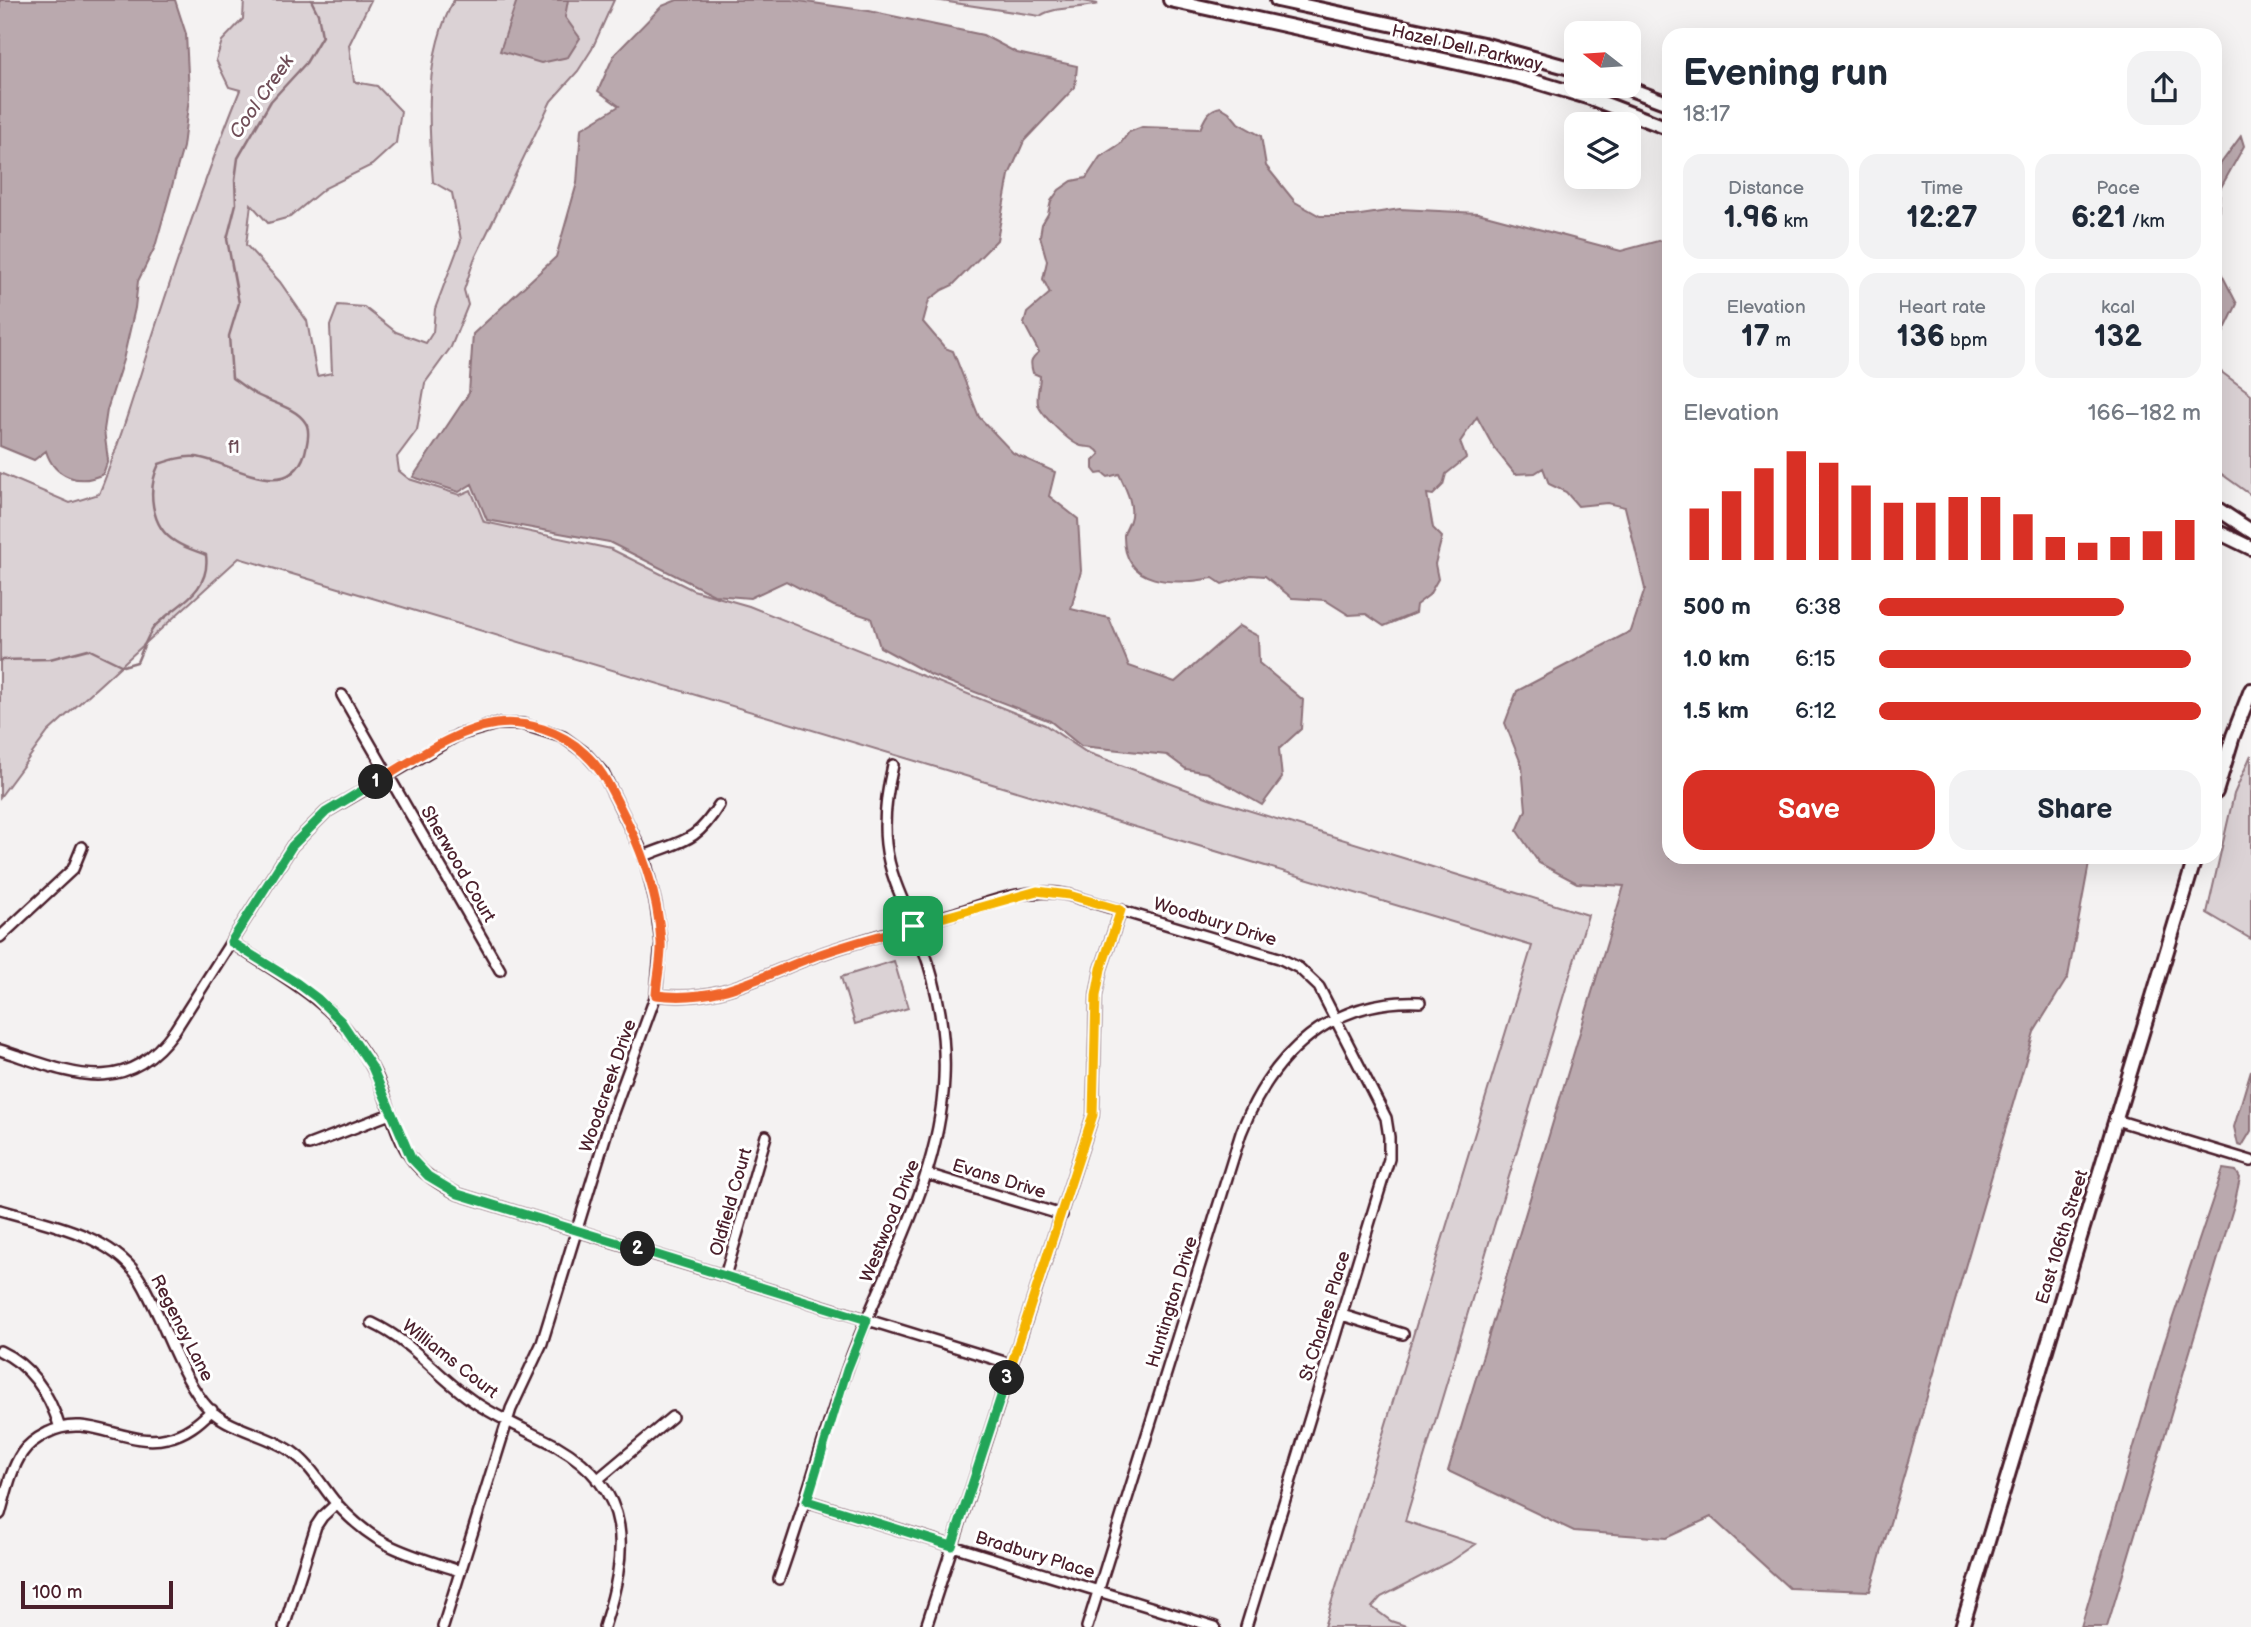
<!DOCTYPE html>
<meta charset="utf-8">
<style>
body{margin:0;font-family:"Balsamiq Sans",sans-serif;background:#f2f2f3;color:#1f2937;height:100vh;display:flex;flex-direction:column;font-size:26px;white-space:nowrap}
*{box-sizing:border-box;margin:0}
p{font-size:23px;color:#747a83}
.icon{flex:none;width:38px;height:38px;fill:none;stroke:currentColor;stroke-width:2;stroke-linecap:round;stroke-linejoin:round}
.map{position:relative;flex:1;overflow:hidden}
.side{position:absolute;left:1662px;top:28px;width:560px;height:836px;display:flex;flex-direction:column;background:#fff;border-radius:21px;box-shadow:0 7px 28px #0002}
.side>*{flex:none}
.needle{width:46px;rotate:287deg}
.tools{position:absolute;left:1564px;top:21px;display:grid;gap:14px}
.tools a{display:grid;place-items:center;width:77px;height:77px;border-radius:14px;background:#fff;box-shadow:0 7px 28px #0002;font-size:35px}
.scale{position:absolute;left:21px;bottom:18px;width:152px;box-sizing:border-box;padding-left:7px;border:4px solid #4a1f2b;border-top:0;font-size:19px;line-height:24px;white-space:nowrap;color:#4a1f2b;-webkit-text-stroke:5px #fff;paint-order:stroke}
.pin{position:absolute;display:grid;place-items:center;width:60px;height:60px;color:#fff;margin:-30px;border-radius:14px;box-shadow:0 4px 10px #0006}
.km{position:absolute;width:35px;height:35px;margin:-18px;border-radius:50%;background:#222;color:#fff;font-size:19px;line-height:35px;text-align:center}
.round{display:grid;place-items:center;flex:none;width:74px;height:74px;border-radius:21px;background:#f2f2f3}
.summary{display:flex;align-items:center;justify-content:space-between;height:119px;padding:0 21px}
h1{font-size:38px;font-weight:700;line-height:52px}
.stats{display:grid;grid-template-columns:repeat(3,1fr);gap:10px;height:119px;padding:7px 21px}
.stats div{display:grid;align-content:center;border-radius:18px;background:#f2f2f3;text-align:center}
.stats b{font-size:30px;font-weight:700}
.stats small{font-size:19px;font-weight:400}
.stats p{font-size:19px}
.chart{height:196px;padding:14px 21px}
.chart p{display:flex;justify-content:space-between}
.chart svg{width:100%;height:126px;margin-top:7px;stroke:#d93025;stroke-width:6}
.button{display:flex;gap:14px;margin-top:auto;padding:14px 21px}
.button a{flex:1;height:80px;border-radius:21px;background:#d93025;color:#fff;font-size:28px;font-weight:700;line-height:80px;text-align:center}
.button a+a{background:#f2f2f3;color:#1f2937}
ul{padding:0 21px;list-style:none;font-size:23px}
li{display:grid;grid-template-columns:112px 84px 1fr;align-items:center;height:52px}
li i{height:18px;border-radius:9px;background:#d93025}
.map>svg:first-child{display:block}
.green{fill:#dbd2d5;stroke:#927880;stroke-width:2}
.water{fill:#baa9ae;stroke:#8d727a;stroke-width:2}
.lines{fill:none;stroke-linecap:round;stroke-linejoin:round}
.stream{stroke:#8d727a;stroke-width:2.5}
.street-casing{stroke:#4a1f2b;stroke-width:14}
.secondary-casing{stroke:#4a1f2b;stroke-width:18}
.street{stroke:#fff;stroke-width:9}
.secondary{stroke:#fff;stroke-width:12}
.split-1-casing{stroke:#fff;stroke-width:14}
.split-2-casing{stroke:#fff;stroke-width:14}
.split-3-casing{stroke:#fff;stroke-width:14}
.split-4-casing{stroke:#fff;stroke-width:14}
.split-1{stroke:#f0652b;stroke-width:9}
.split-2{stroke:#22a559;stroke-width:9}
.split-3{stroke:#22a559;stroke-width:9}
.split-4{stroke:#f5b400;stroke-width:9}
.labels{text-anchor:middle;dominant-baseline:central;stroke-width:6;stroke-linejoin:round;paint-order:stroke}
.street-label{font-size:18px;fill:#4a1f2b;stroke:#fff}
.park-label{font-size:18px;fill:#6e4c56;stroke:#fff}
.water-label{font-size:19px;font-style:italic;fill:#714f59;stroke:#fff}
</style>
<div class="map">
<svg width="2251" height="1627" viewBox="0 0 2251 1627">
<rect width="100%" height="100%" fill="#f4f2f2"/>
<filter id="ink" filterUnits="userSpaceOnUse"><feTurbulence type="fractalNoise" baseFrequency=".0143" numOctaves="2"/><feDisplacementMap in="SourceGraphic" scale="14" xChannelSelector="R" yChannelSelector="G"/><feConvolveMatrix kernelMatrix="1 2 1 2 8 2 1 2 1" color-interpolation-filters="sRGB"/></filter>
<g filter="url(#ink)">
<path class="green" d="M 244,0 L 371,0 L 349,45 L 354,82 L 377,86 L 401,111 L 396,143 L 372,165 L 325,188 L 290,217 L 268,223 L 251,204 L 246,245 L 280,282 L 307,321 L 317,376 L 332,373 L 330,326 L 338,305 L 364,307 L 396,332 L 426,343 L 433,332 L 435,309 L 461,240 L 452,193 L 433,182 C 428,121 424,55 454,0 L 614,0 L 592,49 L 578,71 L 551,101 L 474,260 L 464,290 L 468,305 L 451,347 L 425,383 L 417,430 L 397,457 L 399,471 L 409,479 L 460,495 L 471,490 L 484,522 L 611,549 L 693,590 L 749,606 L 1045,725 L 1086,752 L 1212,799 L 1588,915 L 1405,1521 L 1476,1544 L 1453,1560 L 1381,1597 L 1372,1607 L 1391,1621 L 1409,1627 L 1324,1627 L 1532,946 L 239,558 L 48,732 L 0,797 L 0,473 L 70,503 L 99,494 C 123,436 139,376 159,316 C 184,240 210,164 240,90 L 229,87 L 216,60 L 222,41 L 243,19 Z
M 935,0 L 1079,0 L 1098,4 C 1080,9 1055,6 1040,16 Z
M 2216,368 L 2251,394 L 2251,495 L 2216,470 Z
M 2251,755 L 2251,939 L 2207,913 L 2234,794 Z
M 894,961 L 908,1008 L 855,1024 L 841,977 Z"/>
<path class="water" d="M 0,0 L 175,0 L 186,34 L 188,74 L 189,98 L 183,147 L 155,247 L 138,281 L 135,308 L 123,360 L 107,410 L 104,430 L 108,460 L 103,474 C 79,486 54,477 46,451 L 34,460 L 0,446 Z
M 517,0 L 568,0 L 565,17 L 580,38 L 568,57 L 541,63 L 500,51 Z
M 677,0 L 792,0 L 869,11 L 983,35 L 1017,53 L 1077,66 L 1075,87 L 1024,141 L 1009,175 L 997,240 L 953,285 L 942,290 L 929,300 L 923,322 L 945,348 L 953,351 L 979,417 L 1013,453 L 1055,472 L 1049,496 L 1078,519 L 1081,571 L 1071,609 L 1109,618 L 1129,666 L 1175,682 L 1239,626 L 1258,636 L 1259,663 L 1303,700 L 1301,729 L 1279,749 L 1282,778 L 1262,805 L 1207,773 L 1186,769 L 1167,755 L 1081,746 L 1050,721 L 931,675 L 880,647 L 871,618 L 834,606 L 786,581 L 750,598 L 714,595 L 609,542 L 487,520 L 472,484 L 459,492 L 413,477 L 469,393 L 473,334 L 556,257 L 577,183 L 581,129 L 619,106 L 598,91 L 614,55 L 662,6 Z
M 1221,107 L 1229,112 L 1238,123 L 1261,136 L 1266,166 L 1295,202 L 1320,216 L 1354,216 L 1400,209 L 1478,213 L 1621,251 L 1669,238 L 1670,858 L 2090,858 L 2068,977 L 2034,1032 L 1870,1591 L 1789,1588 L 1711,1517 L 1666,1538 L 1574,1531 L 1448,1471 L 1624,886 L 1577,883 L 1539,863 L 1517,831 L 1526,810 L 1522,766 L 1505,723 L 1517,691 L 1631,631 L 1645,589 L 1625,507 L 1607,503 L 1578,506 L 1566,492 L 1549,484 L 1543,468 L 1535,473 L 1515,474 L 1494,448 L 1477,417 L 1460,442 L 1466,458 L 1446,474 L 1443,485 L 1433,495 L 1427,494 L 1433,528 L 1442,537 L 1435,564 L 1438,579 L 1429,595 L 1416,605 L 1415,613 L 1384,626 L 1366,614 L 1349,615 L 1325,600 L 1292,598 L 1265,576 L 1251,575 L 1222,584 L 1213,578 C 1175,585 1123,587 1124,535 C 1125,529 1129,525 1130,520 C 1135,505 1125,487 1119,474 L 1108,477 L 1103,473 L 1097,474 L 1093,469 L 1093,461 L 1100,454 C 1094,445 1090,448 1081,446 C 1070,443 1040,414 1038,404 C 1036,396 1040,385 1040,376 L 1033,373 C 1030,362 1030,359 1039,352 L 1024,324 L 1027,313 L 1050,293 L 1043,279 L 1047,261 L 1040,236 L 1042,224 L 1048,214 L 1051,201 L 1059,190 L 1072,181 L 1086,178 L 1100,157 L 1120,144 L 1129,132 L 1142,127 L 1200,129 C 1205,118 1208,109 1221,107 Z
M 2241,136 L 2244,146 L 2220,189 L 2216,254 L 2216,170 Z
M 2216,263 L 2237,304 L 2216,348 Z
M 2251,1070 L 2251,1131 L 2242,1146 L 2238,1145 L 2234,1127 Z
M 2223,1169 L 2236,1171 L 2240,1178 L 2234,1205 L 2107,1627 L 2081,1627 L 2164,1344 Z"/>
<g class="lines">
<path class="stream" d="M 0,660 L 50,659 L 88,649 L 123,666 L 137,662 C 142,651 147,636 154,627 C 175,605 211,593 206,555 C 196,551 185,548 176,542 C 150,527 147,489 159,464 C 171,460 183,456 196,457 C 227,460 288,506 305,453 C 307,444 311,430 305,422 C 296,408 273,403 259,396 C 249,391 241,384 232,378 L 229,336 L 239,303 L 227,239 L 236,204 L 235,180 L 238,158 L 271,101 L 306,63 L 322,36 L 318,14 L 311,0"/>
<g class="street-casing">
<path id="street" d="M 342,695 L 500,970
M 644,856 C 682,840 695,844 719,805
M 0,937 L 73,869 L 82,847
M 231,942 C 276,973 325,996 356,1042 C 366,1056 376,1072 382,1089 C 391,1111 397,1138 411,1158 C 422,1174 441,1185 458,1194 L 1011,1364
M 656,995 C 721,1003 759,976 818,955 C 863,939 910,927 956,913 C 992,901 1030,886 1069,895 L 1279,958 L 1299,968 L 1319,987 L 1386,1118 L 1389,1137 L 1389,1159 L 1246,1627
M 0,1050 C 69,1072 124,1101 175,1030 L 292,846 L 326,812 L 458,735 L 496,724 L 522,724 L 563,737 L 585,753 L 603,773 L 644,856 L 656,905 L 661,943 L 656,995 L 612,1115 L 542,1343 L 511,1409 L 443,1627
M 2116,1120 L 2251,1161
M 309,1145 L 390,1114
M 927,1174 L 1062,1215
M 0,1210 C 46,1223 108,1234 137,1275 C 146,1288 152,1303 159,1317 C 172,1346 184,1377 203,1402 C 224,1430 264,1432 291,1451 C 311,1465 321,1485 336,1503 C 375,1547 407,1554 460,1571
M 725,1276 L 766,1136
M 1342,1315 L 1403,1334
M 372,1323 C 416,1344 435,1375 473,1401 C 499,1419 529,1431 557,1446 C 635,1491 628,1552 604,1627
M 0,1351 C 32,1366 50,1395 60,1428
M 597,1480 L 672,1417
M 807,1501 L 1215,1627
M 0,1514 C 6,1494 10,1471 22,1453 C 28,1444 37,1438 47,1433 C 88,1411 126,1448 167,1438 C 186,1434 199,1423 212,1410
M 779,1579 C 806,1504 825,1427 853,1353 C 888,1262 940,1177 944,1078 C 946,1036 938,988 923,948 C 910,914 890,881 886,844 C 883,818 887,791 893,765
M 284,1627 L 316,1526 L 322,1517 L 337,1503
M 926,1627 L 1093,1115 L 1096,996 L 1101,969 L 1121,910
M 1087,1627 L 1241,1133 C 1272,1053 1332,998 1420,1002"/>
</g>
<g class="secondary-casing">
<path id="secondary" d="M 1170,0 L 1517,76 L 1590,98 L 1670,129
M 1277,0 L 1483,44 L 1577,70
M 1622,86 L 1670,104
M 2216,508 L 2251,531
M 2216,531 L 2251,548
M 2216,792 L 2233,736 L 2251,690
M 1962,1627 L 2195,858"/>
</g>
<use href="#street" class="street"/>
<use href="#secondary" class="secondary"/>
</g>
</g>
<g class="lines" filter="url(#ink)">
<g class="split-1-casing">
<path id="split-1" d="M 376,782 C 413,761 453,730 496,724 C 526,720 562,732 584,753 C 599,766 608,783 617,801 C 640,845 658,891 661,942 C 662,959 657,978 656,995 C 719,1003 758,977 815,956 C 847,944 881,936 913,926"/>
</g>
<g class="split-2-casing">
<path id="split-2" d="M 376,782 L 326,812 L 292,846 L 231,942 L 297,983 L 317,998 L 341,1021 L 372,1067 L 411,1158 L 428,1176 L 458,1194 L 638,1249"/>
</g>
<g class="split-3-casing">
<path id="split-3" d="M 638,1249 L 867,1320 L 847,1370 L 807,1501 L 952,1546 L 1007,1378"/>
</g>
<g class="split-4-casing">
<path id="split-4" d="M 913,926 L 1037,891 L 1069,895 L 1121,910 L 1101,969 L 1096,996 L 1093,1115 L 1007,1378"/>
</g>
<use href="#split-1" class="split-1"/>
<use href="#split-2" class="split-2"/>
<use href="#split-3" class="split-3"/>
<use href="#split-4" class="split-4"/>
</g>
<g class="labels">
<g class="street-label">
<text transform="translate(1467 48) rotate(13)">Hazel Dell Parkway</text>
<text transform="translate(458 864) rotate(60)">Sherwood Court</text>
<text transform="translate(1215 922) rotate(17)">Woodbury Drive</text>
<text transform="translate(608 1086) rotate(-71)">Woodcreek Drive</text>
<text transform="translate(999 1179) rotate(17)">Evans Drive</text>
<text transform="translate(731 1202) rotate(-74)">Oldfield Court</text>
<text transform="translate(890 1221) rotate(-68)">Westwood Drive</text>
<text transform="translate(2062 1237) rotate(-73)">East 106th Street</text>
<text transform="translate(1172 1302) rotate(-73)">Huntington Drive</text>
<text transform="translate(1325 1316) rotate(-73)">St Charles Place</text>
<text transform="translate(182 1328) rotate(63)">Regency Lane</text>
<text transform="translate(450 1359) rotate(38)">Williams Court</text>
<text transform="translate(1035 1555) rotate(17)">Bradbury Place</text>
</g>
<g class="park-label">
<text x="234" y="447">f1</text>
</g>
<g class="water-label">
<text transform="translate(262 97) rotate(-55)">Cool Creek</text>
</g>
</g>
</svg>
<div class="tools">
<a><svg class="needle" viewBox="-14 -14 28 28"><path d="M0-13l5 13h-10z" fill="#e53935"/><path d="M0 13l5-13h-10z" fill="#747a83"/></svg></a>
<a><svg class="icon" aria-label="layers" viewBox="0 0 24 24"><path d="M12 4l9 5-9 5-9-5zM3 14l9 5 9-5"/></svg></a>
</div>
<div class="scale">100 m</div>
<div class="pin" style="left:913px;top:926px;background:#1e9e55"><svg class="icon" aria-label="arrive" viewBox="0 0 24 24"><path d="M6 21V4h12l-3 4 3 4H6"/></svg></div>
<b class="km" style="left:376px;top:782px">1</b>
<b class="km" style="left:638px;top:1249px">2</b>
<b class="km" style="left:1007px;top:1378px">3</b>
<section class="side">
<div class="summary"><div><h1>Evening run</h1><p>18:17</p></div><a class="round"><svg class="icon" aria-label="share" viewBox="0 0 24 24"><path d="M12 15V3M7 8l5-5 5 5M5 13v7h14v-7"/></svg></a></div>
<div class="stats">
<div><p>Distance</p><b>1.96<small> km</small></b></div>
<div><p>Time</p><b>12:27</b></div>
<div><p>Pace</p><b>6:21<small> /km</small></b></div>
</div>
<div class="stats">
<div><p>Elevation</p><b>17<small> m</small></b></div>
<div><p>Heart rate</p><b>136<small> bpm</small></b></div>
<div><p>kcal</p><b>132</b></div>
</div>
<div class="chart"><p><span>Elevation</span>166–182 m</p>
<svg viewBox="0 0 160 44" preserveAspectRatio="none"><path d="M5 44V26M15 44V20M25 44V12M35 44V6M45 44V10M55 44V18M65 44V24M75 44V24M85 44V22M95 44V22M105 44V28M115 44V36M125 44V38M135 44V36M145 44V34M155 44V30"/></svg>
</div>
<ul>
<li><b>500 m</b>6:38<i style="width:76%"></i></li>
<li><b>1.0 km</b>6:15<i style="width:97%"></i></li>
<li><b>1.5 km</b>6:12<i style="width:100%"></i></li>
</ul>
<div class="button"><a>Save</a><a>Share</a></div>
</section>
</div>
